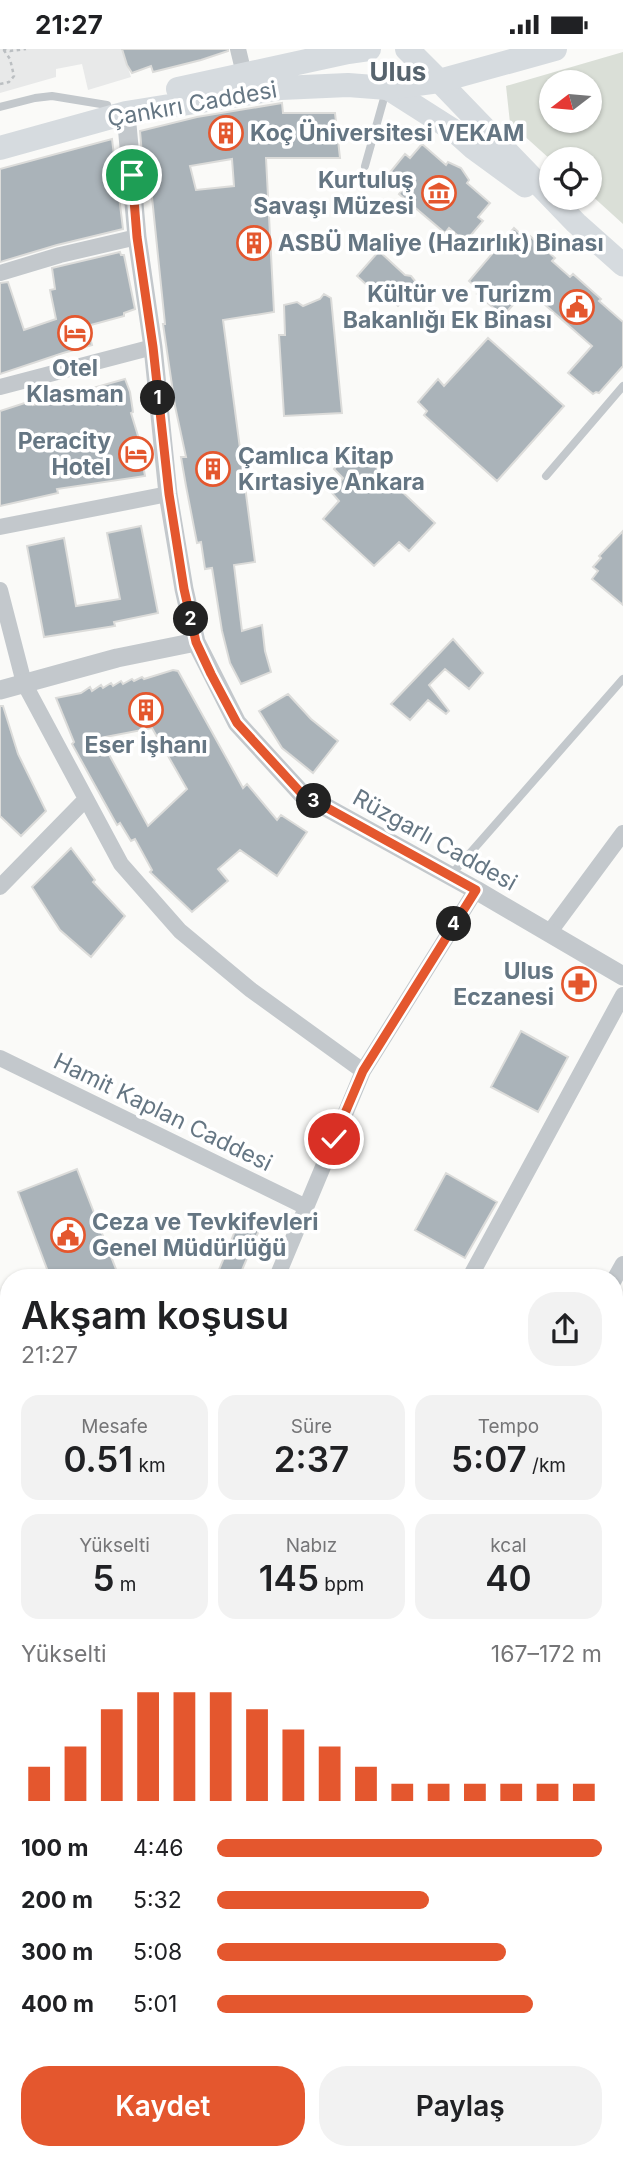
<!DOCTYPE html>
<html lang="tr">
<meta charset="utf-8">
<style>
body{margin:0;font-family:Inter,sans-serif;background:#f2f2f2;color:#202124;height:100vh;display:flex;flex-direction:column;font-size:26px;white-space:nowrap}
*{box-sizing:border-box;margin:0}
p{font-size:23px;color:#757577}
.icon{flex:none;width:38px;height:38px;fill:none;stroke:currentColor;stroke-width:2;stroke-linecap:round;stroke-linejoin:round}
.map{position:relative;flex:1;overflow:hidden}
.side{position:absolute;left:0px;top:1220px;width:623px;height:891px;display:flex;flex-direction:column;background:#fff;border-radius:28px 28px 0 0;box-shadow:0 2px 5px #0004}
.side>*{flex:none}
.needle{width:46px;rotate:254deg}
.tools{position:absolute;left:539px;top:21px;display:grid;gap:14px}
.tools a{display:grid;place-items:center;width:63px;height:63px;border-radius:50%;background:#fff;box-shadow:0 2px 5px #0004;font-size:35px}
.pin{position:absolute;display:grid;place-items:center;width:60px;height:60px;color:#fff;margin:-30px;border:4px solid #fff;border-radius:50%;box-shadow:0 2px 7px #0007}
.km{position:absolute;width:35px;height:35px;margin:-18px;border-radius:50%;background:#222;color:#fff;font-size:19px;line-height:35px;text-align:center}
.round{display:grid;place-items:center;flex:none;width:74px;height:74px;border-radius:28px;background:#f2f2f2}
.overview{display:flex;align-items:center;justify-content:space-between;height:119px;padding:0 21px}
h1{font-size:38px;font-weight:600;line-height:52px}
.metrics{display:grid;grid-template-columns:repeat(3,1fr);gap:10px;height:119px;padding:7px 21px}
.metrics div{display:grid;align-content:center;border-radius:18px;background:#f2f2f2;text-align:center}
.metrics b{font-size:35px;font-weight:600}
.metrics small{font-size:19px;font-weight:400}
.metrics p{font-size:19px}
.chart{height:196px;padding:14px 21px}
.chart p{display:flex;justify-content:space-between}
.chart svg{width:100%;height:126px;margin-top:7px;stroke:#e4572e;stroke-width:6}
.primary-button{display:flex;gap:14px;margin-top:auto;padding:14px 21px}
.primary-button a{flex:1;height:80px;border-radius:28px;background:#e4572e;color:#fff;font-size:28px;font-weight:600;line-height:80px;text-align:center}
.primary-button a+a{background:#f2f2f2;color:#202124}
ul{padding:0 21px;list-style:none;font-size:23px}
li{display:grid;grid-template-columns:112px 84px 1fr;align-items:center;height:52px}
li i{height:18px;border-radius:9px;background:#e4572e}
.status{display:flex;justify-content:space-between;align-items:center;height:49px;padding:0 35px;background:#fff;direction:ltr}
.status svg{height:19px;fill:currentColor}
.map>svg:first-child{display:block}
.built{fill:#e8e9e9}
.green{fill:#dadfd7;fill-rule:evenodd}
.building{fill:#aab3b9;stroke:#dcdcda;stroke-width:2;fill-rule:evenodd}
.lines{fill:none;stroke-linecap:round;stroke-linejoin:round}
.path{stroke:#bbbfc2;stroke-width:2.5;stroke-dasharray:3.5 3.5;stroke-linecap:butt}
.service{stroke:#c3c8cc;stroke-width:8}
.minor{stroke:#c3c8cc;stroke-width:16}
.tertiary{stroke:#c3c8cc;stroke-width:19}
.secondary{stroke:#d6dbdf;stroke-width:23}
.primary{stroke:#d6dbdf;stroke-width:24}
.route-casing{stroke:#fff;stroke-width:14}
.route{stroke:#e4572e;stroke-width:9}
.labels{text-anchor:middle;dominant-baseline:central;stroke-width:7;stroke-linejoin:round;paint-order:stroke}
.street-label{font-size:23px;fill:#657683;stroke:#fff}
.poi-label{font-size:23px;font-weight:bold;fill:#657683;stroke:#fff;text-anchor:start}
.quarter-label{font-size:26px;font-weight:bold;fill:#57646e;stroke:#fff}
</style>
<div class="status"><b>21:27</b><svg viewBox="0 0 49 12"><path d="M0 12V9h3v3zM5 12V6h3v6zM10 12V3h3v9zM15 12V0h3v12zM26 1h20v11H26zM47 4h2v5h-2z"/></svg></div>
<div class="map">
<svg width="623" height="2109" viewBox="0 0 623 2109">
<rect width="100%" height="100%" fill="#fafaf8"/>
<path class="built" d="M 0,0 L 122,0 L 131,28 L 88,41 L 82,15 L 56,20 L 56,28 L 0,44 Z
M 0,1873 L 9,1877 L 9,2102 L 232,2102 L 228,2109 L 0,2109 Z"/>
<path class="green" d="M 623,3 L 623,175 L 590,145 L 590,110 L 551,111 L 510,74 L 506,37 ZM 551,33 L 590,33 L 590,72 L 551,72 Z
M 614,1860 L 623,1864 L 623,1927 L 614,1923 Z"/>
<path class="building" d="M 122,0 L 228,0 L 228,2 L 201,11 L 153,23 L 151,17 L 132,24 L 127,16 Z
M 282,54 L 283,64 L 335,64 L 340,109 L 266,109 L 274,263 L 223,271 L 255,513 L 234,516 L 242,582 L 262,576 L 265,602 L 271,623 L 241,635 L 230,614 L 222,582 L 212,519 L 205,520 L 201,493 L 197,494 L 186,437 L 181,408 L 186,408 L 175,357 L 163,275 L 165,275 L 150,129 L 144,129 L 140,82 L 197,68 ZM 232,110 L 234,137 L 196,141 L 190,117 Z
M 112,90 L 123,180 L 57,196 L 0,213 L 0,120 Z
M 422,95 L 446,116 L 448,113 L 461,119 L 469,131 L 467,134 L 490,154 L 478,168 L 483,172 L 465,193 L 449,179 L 445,184 L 399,145 L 403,140 L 388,126 L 405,105 L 410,109 Z
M 514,179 L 526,190 L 530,187 L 555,209 L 552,212 L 570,228 L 573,225 L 601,250 L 599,252 L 623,273 L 623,317 L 599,344 L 596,343 L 593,345 L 568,324 L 592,297 L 527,240 L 503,267 L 477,245 L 480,242 L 469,232 Z
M 379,202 L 405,226 L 411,227 L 420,238 L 398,257 L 374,235 L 369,238 L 357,227 Z
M 120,203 L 121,206 L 124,206 L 135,260 L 124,264 L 124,267 L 87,277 L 92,296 L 63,304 L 0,325 L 0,234 L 8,233 L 24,281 L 56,270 L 50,241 L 55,240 L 52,219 Z
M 324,245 L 331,249 L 342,364 L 284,367 L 279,286 L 285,286 L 284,256 L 297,253 L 303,257 L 320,250 Z
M 488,289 L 564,357 L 497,432 L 424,366 L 427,362 L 418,353 L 438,330 L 444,337 Z
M 125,330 L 130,343 L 133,363 L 131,364 L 138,387 L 145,427 L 57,440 L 58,444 L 0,457 L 0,362 L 31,352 L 33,356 Z
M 354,397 L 435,474 L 409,502 L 399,493 L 374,517 L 323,470 L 339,452 L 332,444 L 343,429 L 334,420 Z
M 141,477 L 158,564 L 114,573 L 115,577 L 44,588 L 27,497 L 64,489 L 76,557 L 120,550 L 107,484 Z
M 623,482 L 623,556 L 592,530 L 598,522 L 593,518 L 601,509 L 599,507 Z
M 453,590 L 483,624 L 469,640 L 445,620 L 429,636 L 449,662 L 446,665 L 428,651 L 410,671 L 391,655 Z
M 173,621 L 178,622 L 243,739 L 247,735 L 277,771 L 281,766 L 307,783 L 277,827 L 240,801 L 218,820 L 228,832 L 192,863 L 150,823 L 152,821 L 135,790 L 131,792 L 120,774 L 117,776 L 72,695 L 74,693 L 56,649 L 81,644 L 90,638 L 92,642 L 101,636 L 103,639 L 111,634 L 113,637 L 121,632 L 123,635 L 132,630 L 134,632 L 142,628 L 144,630 ZM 152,679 L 187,740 L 148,777 L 100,689 Z
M 288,645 L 311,670 L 338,692 L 313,724 L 282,699 L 259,662 Z
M 0,657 L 3,657 L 18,705 L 46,762 L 21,787 L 0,767 Z
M 71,799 L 95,831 L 93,833 L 125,867 L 91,908 L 60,881 L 32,838 Z
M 521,982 L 568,1008 L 538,1063 L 491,1038 Z
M 77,1120 L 119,1228 L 50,1228 L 18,1143 Z
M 446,1124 L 497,1153 L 465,1209 L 415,1181 Z
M 240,1170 L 260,1179 L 239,1228 L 216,1228 Z"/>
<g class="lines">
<path class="path" d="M 3,0 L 10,2 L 26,0
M 0,35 L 9,33 L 14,27 L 10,10 L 3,0
M 614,1855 L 623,1859
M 396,2109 L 399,2102"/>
<path class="service" d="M 0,58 L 35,49 L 52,47 L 107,56
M 365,117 L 386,42
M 546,427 L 623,337
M 450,827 L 623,630
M 0,1371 L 9,1369
M 0,1429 L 9,1436"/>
<path class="minor" d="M 238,0 L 244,25
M 0,224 L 60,206 L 137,188
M 0,338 L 153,298
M 0,478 L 168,445
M 0,541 L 24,634 L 121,815 L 180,882 L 251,941 L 363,1022
M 0,838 L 85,751
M 549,884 L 623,784
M 0,1009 L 306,1158
M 277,1228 L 363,1022 L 476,841
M 470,1228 L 623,946
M 614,1231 L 623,1215
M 0,1831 L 9,1827
M 0,1888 L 9,1892
M 37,2109 L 41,2102"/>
<path class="tertiary" d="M 126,64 L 137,188 L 153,298 L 168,445 L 184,540 L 196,593 L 237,674 L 302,745 L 476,841 L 623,927
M 0,641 L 117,609 L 196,593
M 0,1773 L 9,1756"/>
<path class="secondary" d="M 439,32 L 576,174 L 623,216
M 387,39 L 453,81 L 473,99 L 525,137"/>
<path class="primary" d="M 407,0 L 439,32
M 178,40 L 348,3 L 369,0
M 0,99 L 126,64 L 281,39 L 348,36 L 387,39 L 439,32 L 555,0
M 614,1413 L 623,1400
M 614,1446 L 623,1430
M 614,1499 L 623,1483
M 0,1502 L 9,1506
M 614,1538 L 623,1522
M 0,1539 L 9,1544
M 614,1752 L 623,1756
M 614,1776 L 623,1780
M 614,1796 L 623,1800
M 614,1826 L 623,1829
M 263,2109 L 267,2102
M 301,2109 L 306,2102"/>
</g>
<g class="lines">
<g class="route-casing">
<path id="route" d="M 132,126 L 137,188 L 153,298 L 169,445 L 184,540 L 196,593 L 211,625 L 237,674 L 302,745 L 476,841 L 363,1022 L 334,1090"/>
</g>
<use href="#route" class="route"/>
</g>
<defs>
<g id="building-ring" transform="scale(1.75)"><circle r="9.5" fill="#fff" stroke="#e4572e" stroke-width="1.5"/><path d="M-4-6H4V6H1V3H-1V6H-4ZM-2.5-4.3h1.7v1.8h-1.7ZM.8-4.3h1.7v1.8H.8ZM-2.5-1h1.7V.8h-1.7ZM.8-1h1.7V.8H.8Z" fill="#e4572e"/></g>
<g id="museum-ring" transform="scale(1.75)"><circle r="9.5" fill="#fff" stroke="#e4572e" stroke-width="1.5"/><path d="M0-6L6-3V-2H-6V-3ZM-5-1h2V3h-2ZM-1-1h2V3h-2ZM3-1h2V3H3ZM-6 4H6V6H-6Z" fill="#e4572e"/></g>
<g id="civic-ring" transform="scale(1.75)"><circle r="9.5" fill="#fff" stroke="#e4572e" stroke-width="1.5"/><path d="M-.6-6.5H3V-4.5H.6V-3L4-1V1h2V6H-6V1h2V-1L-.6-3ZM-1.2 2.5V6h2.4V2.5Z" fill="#e4572e"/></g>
<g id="hotel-ring" transform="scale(1.75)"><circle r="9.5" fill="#fff" stroke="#e4572e" stroke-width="1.5"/><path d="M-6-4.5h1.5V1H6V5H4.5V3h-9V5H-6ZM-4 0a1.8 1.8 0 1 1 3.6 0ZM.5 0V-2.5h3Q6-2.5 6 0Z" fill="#e4572e"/></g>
<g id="pharmacy-ring" transform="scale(1.75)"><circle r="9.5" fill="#fff" stroke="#e4572e" stroke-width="1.5"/><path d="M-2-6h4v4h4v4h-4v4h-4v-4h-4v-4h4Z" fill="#e4572e"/></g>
</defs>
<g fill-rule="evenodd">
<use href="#building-ring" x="226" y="84"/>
<use href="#museum-ring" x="439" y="144"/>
<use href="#building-ring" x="254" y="194"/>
<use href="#civic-ring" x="577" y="258"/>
<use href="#hotel-ring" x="75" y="284"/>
<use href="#hotel-ring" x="136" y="405"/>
<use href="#building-ring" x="213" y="420"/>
<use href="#building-ring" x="146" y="661"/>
<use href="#pharmacy-ring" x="579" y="935"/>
<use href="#civic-ring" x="68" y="1186"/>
</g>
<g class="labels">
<g class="street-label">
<text transform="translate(192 55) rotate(-10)">Çankırı Caddesi</text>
<text transform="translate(435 791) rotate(29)">Rüzgarlı Caddesi</text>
<text transform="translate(163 1063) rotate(26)">Hamit Kaplan Caddesi</text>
</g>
<g class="poi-label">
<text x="250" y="84">Koç Üniversitesi VEKAM</text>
<text x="414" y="131" text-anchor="end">Kurtuluş<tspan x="414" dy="26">Savaşı Müzesi</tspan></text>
<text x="278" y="194">ASBÜ Maliye (Hazırlık) Binası</text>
<text x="552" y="245" text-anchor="end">Kültür ve Turizm<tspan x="552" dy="26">Bakanlığı Ek Binası</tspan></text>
<text x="75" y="319" text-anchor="middle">Otel<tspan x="75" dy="26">Klasman</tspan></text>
<text x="111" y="392" text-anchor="end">Peracity<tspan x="111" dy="26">Hotel</tspan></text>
<text x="238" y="407">Çamlıca Kitap<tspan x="238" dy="26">Kırtasiye Ankara</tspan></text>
<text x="146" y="696" text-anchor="middle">Eser İşhanı</text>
<text x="554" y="922" text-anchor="end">Ulus<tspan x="554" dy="26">Eczanesi</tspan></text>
<text x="92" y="1173">Ceza ve Tevkifevleri<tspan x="92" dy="26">Genel Müdürlüğü</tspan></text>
</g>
<g class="quarter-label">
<text x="398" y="22">Ulus</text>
</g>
</g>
</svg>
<div class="tools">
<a><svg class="needle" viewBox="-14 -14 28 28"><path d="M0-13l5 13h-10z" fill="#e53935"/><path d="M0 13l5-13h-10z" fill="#757577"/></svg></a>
<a><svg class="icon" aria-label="locate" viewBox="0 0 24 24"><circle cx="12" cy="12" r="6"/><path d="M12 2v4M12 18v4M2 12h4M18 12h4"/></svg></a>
</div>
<div class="pin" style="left:132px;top:126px;background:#1e9e55"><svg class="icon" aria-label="arrive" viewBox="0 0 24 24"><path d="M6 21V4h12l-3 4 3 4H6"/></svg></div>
<div class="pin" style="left:334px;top:1090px;background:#d93025"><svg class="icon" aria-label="check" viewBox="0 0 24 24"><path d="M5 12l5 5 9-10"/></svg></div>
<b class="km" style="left:158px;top:349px">1</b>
<b class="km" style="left:191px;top:570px">2</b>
<b class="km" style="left:314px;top:752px">3</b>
<b class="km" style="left:454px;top:875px">4</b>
<section class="side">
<div class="overview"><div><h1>Akşam koşusu</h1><p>21:27</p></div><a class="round"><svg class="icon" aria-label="share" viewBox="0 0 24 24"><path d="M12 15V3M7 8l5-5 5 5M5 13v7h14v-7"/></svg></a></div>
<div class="metrics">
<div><p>Mesafe</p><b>0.51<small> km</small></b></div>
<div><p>Süre</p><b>2:37</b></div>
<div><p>Tempo</p><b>5:07<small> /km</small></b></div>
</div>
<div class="metrics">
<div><p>Yükselti</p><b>5<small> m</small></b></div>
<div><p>Nabız</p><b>145<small> bpm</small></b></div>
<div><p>kcal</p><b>40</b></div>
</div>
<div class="chart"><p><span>Yükselti</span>167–172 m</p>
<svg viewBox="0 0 160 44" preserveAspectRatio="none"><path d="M5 44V32M15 44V25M25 44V12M35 44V6M45 44V6M55 44V6M65 44V12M75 44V19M85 44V25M95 44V32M105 44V38M115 44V38M125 44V38M135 44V38M145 44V38M155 44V38"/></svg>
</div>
<ul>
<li><b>100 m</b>4:46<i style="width:100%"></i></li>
<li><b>200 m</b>5:32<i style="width:55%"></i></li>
<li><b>300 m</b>5:08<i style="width:75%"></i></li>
<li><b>400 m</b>5:01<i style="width:82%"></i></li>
</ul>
<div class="primary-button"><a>Kaydet</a><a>Paylaş</a></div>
</section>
</div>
